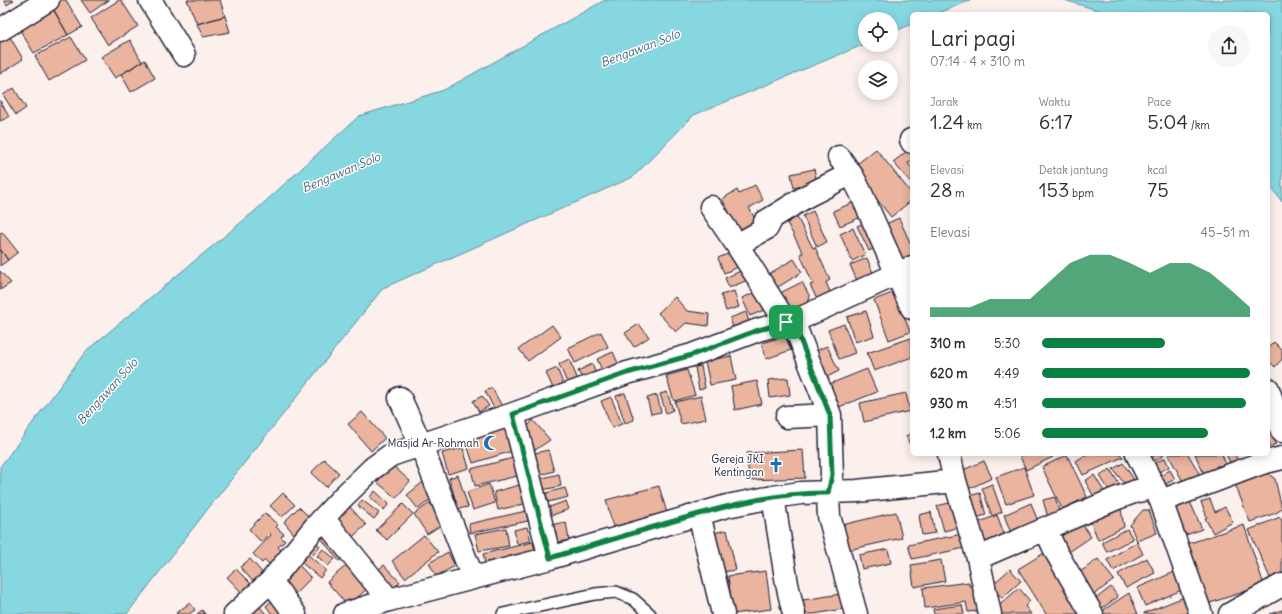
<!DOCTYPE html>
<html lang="id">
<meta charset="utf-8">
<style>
body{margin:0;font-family:Delius,sans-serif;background:#f7f7f7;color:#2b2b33;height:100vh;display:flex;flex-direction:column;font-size:15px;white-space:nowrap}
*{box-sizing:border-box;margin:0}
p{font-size:13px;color:#7c7c81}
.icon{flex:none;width:22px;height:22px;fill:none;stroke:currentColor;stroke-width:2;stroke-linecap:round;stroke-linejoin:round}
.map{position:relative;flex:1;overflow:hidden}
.side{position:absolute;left:910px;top:12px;width:360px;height:444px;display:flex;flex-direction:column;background:#fff;border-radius:6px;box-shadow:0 2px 10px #0003}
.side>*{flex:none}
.buttons{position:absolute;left:858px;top:12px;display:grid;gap:8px}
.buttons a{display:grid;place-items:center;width:40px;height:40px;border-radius:50%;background:#fff;box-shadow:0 2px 10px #0003;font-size:20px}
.pin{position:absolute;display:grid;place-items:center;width:34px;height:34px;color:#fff;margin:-17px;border-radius:8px;box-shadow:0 2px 6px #0006}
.round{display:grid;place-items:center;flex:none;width:42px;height:42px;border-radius:21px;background:#f7f7f7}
.overview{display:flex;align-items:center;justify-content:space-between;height:68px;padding:0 20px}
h1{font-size:22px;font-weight:600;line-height:30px}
.figures{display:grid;grid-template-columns:repeat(3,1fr);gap:6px;height:68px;padding:4px 20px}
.figures div{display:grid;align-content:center}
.figures b{font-size:20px;font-weight:600}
.figures small{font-size:11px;font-weight:400}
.figures p{font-size:11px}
.chart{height:112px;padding:8px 20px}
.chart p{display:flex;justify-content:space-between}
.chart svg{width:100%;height:72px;margin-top:4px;fill:#0b8043;opacity:.7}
ul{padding:0 20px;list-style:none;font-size:13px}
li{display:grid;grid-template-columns:64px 48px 1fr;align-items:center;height:30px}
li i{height:10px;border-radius:5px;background:#0b8043}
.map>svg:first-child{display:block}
.water{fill:#87d7e1;stroke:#5f8f9f}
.building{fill:#eab49e;stroke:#22223b}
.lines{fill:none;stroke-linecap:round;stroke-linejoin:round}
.lane-casing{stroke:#22223b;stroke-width:14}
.street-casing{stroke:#22223b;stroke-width:25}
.lane{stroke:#fff;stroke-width:11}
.street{stroke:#fff;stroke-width:22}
.route-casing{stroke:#fff;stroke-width:8}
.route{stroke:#0b8043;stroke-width:5}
.labels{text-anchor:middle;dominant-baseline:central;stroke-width:3;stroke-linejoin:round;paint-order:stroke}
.poi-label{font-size:11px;fill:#22223b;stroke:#fff;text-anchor:end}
.water-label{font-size:12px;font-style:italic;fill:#456175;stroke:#fff}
</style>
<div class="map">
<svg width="1282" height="614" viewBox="0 0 1282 614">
<rect width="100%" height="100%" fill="#fbf0ec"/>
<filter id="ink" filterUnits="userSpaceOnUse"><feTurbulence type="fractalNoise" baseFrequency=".025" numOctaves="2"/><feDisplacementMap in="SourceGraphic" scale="8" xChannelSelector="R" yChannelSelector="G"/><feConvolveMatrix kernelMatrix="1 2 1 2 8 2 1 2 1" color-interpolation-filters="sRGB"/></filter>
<g filter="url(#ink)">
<path class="water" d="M 605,0 L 970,0 L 937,14 L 912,14 L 912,24 L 891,33 L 891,19 L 865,19 L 865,44 L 694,115 L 633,177 L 383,288 L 207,510 L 127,614 L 0,614 L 0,467 L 86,351 L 256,210 L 359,116 L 444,90 Z
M 1064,0 L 1282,0 L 1282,202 L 1268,183 L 1268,14 L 1111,14 Z"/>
<path class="building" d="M 4,0 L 14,0 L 7,5 Z
M 54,0 L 66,0 L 82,27 L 68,35 L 49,2 Z
M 81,0 L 109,0 L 90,13 Z
M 119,0 L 121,0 L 138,26 L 108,45 L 91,18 Z
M 187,0 L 220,0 L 225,16 L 197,24 Z
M 43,7 L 47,14 L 54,10 L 68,35 L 34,53 L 16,24 Z
M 225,16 L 230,32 L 203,37 L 197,24 Z
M 7,32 L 23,59 L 0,74 L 0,36 Z
M 71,37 L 85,60 L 49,81 L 35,56 Z
M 130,40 L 142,62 L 115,78 L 101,57 Z
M 145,60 L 155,78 L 131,92 L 121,74 Z
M 14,88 L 26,108 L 16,115 L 3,95 Z
M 0,100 L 9,117 L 0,121 Z
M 911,148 L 912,149 L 912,160 L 908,163 L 912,168 L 912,184 L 893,162 Z
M 876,149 L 912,194 L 912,200 L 891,217 L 852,168 Z
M 814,169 L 817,183 L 794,188 L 791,174 Z
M 755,185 L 763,200 L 749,208 L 759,226 L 742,236 L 722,199 L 737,190 L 739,194 Z
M 859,200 L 866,215 L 840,226 L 833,211 Z
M 813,211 L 827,242 L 817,247 L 803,216 Z
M 797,217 L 813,248 L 815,247 L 830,280 L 826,282 L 830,292 L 817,299 L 810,285 L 813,284 L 800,254 L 803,253 L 787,223 Z
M 899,218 L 912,247 L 912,259 L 898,265 L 881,226 Z
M 867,222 L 879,246 L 869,251 L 857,226 Z
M 853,228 L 865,255 L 852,261 L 840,234 Z
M 2,232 L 18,252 L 8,260 L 0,249 L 0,233 Z
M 0,249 L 8,260 L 0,266 Z
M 737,250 L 743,265 L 724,273 L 718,258 Z
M 867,258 L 875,278 L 859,285 L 850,265 Z
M 794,259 L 802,272 L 775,289 L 767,275 Z
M 747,268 L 752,278 L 729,288 L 725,278 Z
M 0,271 L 11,283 L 0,290 Z
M 802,282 L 810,297 L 807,306 L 801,312 L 788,309 L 780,293 Z
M 761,290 L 769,308 L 750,316 L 742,298 Z
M 734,291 L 739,307 L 726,311 L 721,295 Z
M 895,292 L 910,332 L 889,340 L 874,300 Z
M 675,297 L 687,311 L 709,314 L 708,326 L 686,323 L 676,332 L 658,313 Z
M 866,311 L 874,336 L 855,342 L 847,317 Z
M 746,312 L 750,325 L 734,331 L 730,318 Z
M 639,324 L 649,337 L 634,347 L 625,333 Z
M 844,324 L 855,353 L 839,359 L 828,330 Z
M 552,325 L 561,337 L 528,361 L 519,349 Z
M 601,332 L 608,347 L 575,363 L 568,348 Z
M 785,336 L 791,350 L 766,359 L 762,343 Z
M 911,338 L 912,357 L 874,371 L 867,353 Z
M 1274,342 L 1282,350 L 1282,359 L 1275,367 L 1268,360 L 1268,348 Z
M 827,346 L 839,371 L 825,378 L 813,352 Z
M 613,352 L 622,372 L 606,379 L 597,359 Z
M 731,356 L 736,380 L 710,385 L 705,361 Z
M 569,359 L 578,380 L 568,385 L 559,364 Z
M 592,364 L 596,374 L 583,380 L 578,371 Z
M 701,366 L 705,388 L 699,390 L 695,367 Z
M 557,368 L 564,386 L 554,390 L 546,373 Z
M 867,369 L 877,392 L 834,409 L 825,386 Z
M 687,370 L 695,395 L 674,401 L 666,376 Z
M 788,378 L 790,395 L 770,398 L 768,380 Z
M 757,381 L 762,404 L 735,410 L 731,386 Z
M 492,388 L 504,410 L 497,414 L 485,391 Z
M 667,392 L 673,410 L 666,413 L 660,394 Z
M 625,393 L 634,420 L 625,423 L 616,396 Z
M 906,393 L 910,411 L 864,422 L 860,403 Z
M 657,395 L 661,412 L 651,414 L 647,398 Z
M 482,396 L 489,406 L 479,412 L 473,401 Z
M 701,396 L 706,419 L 681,424 L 675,402 Z
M 611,397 L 622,424 L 612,428 L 601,401 Z
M 362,412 L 385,438 L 371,451 L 348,424 Z
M 533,420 L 550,440 L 535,450 L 522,434 Z
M 511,422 L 519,449 L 473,463 L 464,436 Z
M 1268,423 L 1276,444 L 1268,447 Z
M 912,433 L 912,447 L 911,447 L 906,436 Z
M 463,448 L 469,468 L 448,474 L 442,453 Z
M 548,450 L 554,471 L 533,477 L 527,455 Z
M 803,450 L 805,478 L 749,480 L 747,453 Z
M 1019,454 L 1051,454 L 1053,457 L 1026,470 Z
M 1087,454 L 1120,454 L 1123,457 L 1083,475 L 1076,461 Z
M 1157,454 L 1163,454 L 1164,455 L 1149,465 L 1146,461 Z
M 1168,454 L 1188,454 L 1203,480 L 1187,489 Z
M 1195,454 L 1222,454 L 1226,465 L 1216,466 L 1217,468 L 1204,474 Z
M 1226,454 L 1235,454 L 1240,467 L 1233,469 Z
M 1067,455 L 1087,497 L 1062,509 L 1042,467 Z
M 513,458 L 517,476 L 475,486 L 471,469 Z
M 1165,458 L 1169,467 L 1153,475 L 1148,467 Z
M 324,459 L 339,473 L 326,487 L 311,473 Z
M 984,461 L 992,478 L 964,491 L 956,473 Z
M 1123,463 L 1135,481 L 1127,487 L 1113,469 Z
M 392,465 L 410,481 L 396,498 L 377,482 Z
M 1024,467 L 1034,495 L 1006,504 L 996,477 Z
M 1110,469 L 1122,489 L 1112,495 L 1100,476 Z
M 1262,469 L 1275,479 L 1282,509 L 1276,513 L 1250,522 L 1235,484 Z
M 1170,470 L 1175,479 L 1161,487 L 1156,479 Z
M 559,474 L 561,486 L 538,491 L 535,480 Z
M 458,475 L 468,507 L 458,509 L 449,478 Z
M 1094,475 L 1107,496 L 1097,502 L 1085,481 Z
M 423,482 L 434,497 L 418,509 L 407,495 Z
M 489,484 L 495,503 L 473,510 L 467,492 Z
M 523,484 L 528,503 L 498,510 L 494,492 Z
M 992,484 L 1002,512 L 992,516 L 982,488 Z
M 659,486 L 667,513 L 613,527 L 606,500 Z
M 565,488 L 568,497 L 548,502 L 546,493 Z
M 375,491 L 389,504 L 384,510 L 370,497 Z
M 283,493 L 295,505 L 282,517 L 270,506 Z
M 980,493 L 986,515 L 975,518 L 969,496 Z
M 1055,497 L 1061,518 L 1049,521 L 1043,500 Z
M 1188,497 L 1202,529 L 1186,535 L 1172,503 Z
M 1210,499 L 1215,512 L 1225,507 L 1233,522 L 1213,533 L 1205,518 L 1207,517 L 1201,502 Z
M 362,500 L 379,513 L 374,519 L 358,506 Z
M 566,501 L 569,509 L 550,516 L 547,508 Z
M 957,501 L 963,526 L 944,531 L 937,506 Z
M 430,503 L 443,524 L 427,534 L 414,514 Z
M 1031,503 L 1040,527 L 1013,538 L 1004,515 Z
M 403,504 L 413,514 L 387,540 L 376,530 Z
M 299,507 L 310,518 L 294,534 L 284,522 Z
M 350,507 L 366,525 L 348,541 L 331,523 Z
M 1121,509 L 1124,527 L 1098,540 L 1091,522 Z
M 1143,510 L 1149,510 L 1157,533 L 1137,541 L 1130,525 Z
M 526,511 L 528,521 L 470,533 L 469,524 Z
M 896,512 L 902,538 L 848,550 L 842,525 Z
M 931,512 L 935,533 L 922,535 L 919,515 Z
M 265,513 L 278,525 L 276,527 L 284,534 L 281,537 L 285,541 L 278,547 L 285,554 L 272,567 L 265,560 L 262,563 L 253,554 L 271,535 L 270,533 L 261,542 L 249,529 Z
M 997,515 L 1008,544 L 987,552 L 975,524 Z
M 1280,517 L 1282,521 L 1282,574 L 1270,578 L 1249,530 Z
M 566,522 L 569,540 L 554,543 L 550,525 Z
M 1081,522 L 1091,537 L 1069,552 L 1059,538 Z
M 1244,525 L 1264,585 L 1204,605 L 1184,545 Z
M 527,527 L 531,541 L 517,544 L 514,530 Z
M 323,528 L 346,556 L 339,561 L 317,533 Z
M 506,528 L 509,546 L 479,551 L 475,534 Z
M 1127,529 L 1133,539 L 1107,552 L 1102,542 Z
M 727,530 L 736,570 L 722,572 L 713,533 Z
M 962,534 L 965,548 L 912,559 L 908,545 Z
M 424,535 L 438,552 L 405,578 L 392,561 Z
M 313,540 L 320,546 L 313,555 L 306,549 Z
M 533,542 L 536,556 L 486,568 L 483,554 Z
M 1137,542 L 1143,554 L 1113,571 L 1107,560 Z
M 323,549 L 335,559 L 328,566 L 317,556 Z
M 888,549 L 891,563 L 862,569 L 859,555 Z
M 302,550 L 326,570 L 320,578 L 296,558 Z
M 1049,550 L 1089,614 L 1046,614 L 1018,569 Z
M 448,552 L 455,566 L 436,576 L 429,563 Z
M 1147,558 L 1155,573 L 1126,588 L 1118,574 Z
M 250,559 L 266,577 L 257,586 L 240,567 Z
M 1098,559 L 1114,580 L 1092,596 L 1076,575 Z
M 941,560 L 945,581 L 914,587 L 911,565 Z
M 296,562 L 311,578 L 292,597 L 276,581 Z
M 348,564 L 369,587 L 348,606 L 327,582 Z
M 384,565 L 400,582 L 388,594 L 371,576 Z
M 236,569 L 254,587 L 245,596 L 227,577 Z
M 1010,569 L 1021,581 L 1002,598 L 991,586 Z
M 766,571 L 771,609 L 733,614 L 728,576 Z
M 1177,571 L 1184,589 L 1145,606 L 1137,588 Z
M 969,582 L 969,586 L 981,584 L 986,610 L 968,612 L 966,602 L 925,608 L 923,588 Z
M 1111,587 L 1118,597 L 1101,609 L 1094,600 Z
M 1019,588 L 1030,601 L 1025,606 L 1031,614 L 997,614 L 994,610 Z
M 847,593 L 849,608 L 814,614 L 806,614 L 803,600 Z
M 1129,593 L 1138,614 L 1100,614 L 1099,613 Z
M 1189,595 L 1191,614 L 1144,614 L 1144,613 Z
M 275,598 L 287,614 L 272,614 L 266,606 Z
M 190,603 L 195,610 L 189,614 L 177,614 L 176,613 Z
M 962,605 L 964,614 L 934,614 L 933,609 Z
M 260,607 L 266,614 L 252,614 Z
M 202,610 L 205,614 L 197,614 Z
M 1282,610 L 1282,614 L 1270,614 Z"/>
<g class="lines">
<g class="lane-casing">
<path id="lane" d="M 503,614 L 595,594 L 616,592 L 633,599 L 650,614"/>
</g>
<g class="street-casing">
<path id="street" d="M 150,0 L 184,55
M 0,30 L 48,0
M 911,140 L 912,142
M 839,157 L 853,177 L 861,193 L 912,308
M 711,207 L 737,245 L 786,322
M 765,222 L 807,196 L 850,174
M 737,245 L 767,228 L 772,218
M 793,321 L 830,415 L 832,475 L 828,499 L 829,516 L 856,614
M 1268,389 L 1282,431
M 400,398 L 421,445 L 473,578
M 513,414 L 550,558
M 787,417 L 830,415
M 949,454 L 955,481 L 978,558 L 990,614
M 1137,454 L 1161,501 L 1201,614
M 773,497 L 787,584 L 794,614
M 1161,501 L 1262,463 L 1282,458
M 699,514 L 723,614
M 323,518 L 389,600
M 1045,528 L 1056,552 L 1092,614
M 978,558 L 1115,499 L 1134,492 L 1154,487
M 271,581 L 295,614
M 235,614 L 271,581 L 315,527 L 342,498 L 373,468 L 391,455 L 513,414 L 627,373 L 692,355 L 758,330 L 801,318 L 912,267
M 345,614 L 389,600 L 550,558 L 727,506 L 773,497 L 801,493 L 857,491 L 955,481
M 1230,614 L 1282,585"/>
</g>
<use href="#lane" class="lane"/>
<use href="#street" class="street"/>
</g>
</g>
<g class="lines" filter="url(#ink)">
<g class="route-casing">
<path id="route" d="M 793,321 L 830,415 L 832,475 L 828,493 C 773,492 719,508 667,523 C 628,535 589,546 550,558 L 513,414 L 627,373 L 692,355 L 758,330 Z"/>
</g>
<use href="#route" class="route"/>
</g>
<defs>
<g id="mosque-bare" transform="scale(1.2)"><path d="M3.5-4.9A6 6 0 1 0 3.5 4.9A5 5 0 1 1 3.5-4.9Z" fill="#1f6fb2" stroke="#fff" stroke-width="2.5" paint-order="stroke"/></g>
<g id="church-bare" transform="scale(1.2)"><path d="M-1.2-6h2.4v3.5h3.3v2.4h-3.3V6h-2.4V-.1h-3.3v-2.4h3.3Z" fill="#1f6fb2" stroke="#fff" stroke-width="2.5" paint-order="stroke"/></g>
</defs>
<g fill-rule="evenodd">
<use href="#mosque-bare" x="491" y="443"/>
<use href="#church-bare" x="776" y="465"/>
</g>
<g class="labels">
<g class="poi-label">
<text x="479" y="443">Masjid Ar-Rohmah</text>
<text x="764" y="459">Gereja JKI<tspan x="764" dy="13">Kentingan</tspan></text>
</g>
<g class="water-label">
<text transform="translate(640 48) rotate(-21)">Bengawan Solo</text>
<text transform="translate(341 172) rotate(-23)">Bengawan Solo</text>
<text transform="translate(107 391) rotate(-48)">Bengawan Solo</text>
</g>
</g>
</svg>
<div class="buttons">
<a><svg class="icon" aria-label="locate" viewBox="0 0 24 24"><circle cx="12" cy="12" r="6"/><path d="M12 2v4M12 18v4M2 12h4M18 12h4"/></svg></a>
<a><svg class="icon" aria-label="layers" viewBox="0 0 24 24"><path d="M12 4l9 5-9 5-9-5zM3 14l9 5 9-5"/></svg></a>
</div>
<div class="pin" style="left:786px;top:322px;background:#1e9e55"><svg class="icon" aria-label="arrive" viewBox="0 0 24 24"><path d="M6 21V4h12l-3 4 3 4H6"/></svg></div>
<section class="side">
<div class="overview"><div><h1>Lari pagi</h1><p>07:14 · 4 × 310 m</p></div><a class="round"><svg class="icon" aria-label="share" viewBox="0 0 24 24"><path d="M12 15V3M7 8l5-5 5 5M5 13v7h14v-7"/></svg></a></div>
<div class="figures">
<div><p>Jarak</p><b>1.24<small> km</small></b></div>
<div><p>Waktu</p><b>6:17</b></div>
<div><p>Pace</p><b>5:04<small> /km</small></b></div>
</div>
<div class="figures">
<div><p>Elevasi</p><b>28<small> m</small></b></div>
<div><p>Detak jantung</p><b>153<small> bpm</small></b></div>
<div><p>kcal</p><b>75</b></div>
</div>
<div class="chart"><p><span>Elevasi</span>45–51 m</p>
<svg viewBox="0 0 160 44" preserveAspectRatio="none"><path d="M0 44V38L10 38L20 38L30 33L40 33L50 33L60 22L70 11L80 6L90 6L100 11L110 17L120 11L130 11L140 17L150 27L160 38V44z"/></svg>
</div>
<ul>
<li><b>310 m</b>5:30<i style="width:59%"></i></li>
<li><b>620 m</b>4:49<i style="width:100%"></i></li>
<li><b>930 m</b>4:51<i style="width:98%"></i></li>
<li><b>1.2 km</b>5:06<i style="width:80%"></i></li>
</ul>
</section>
</div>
